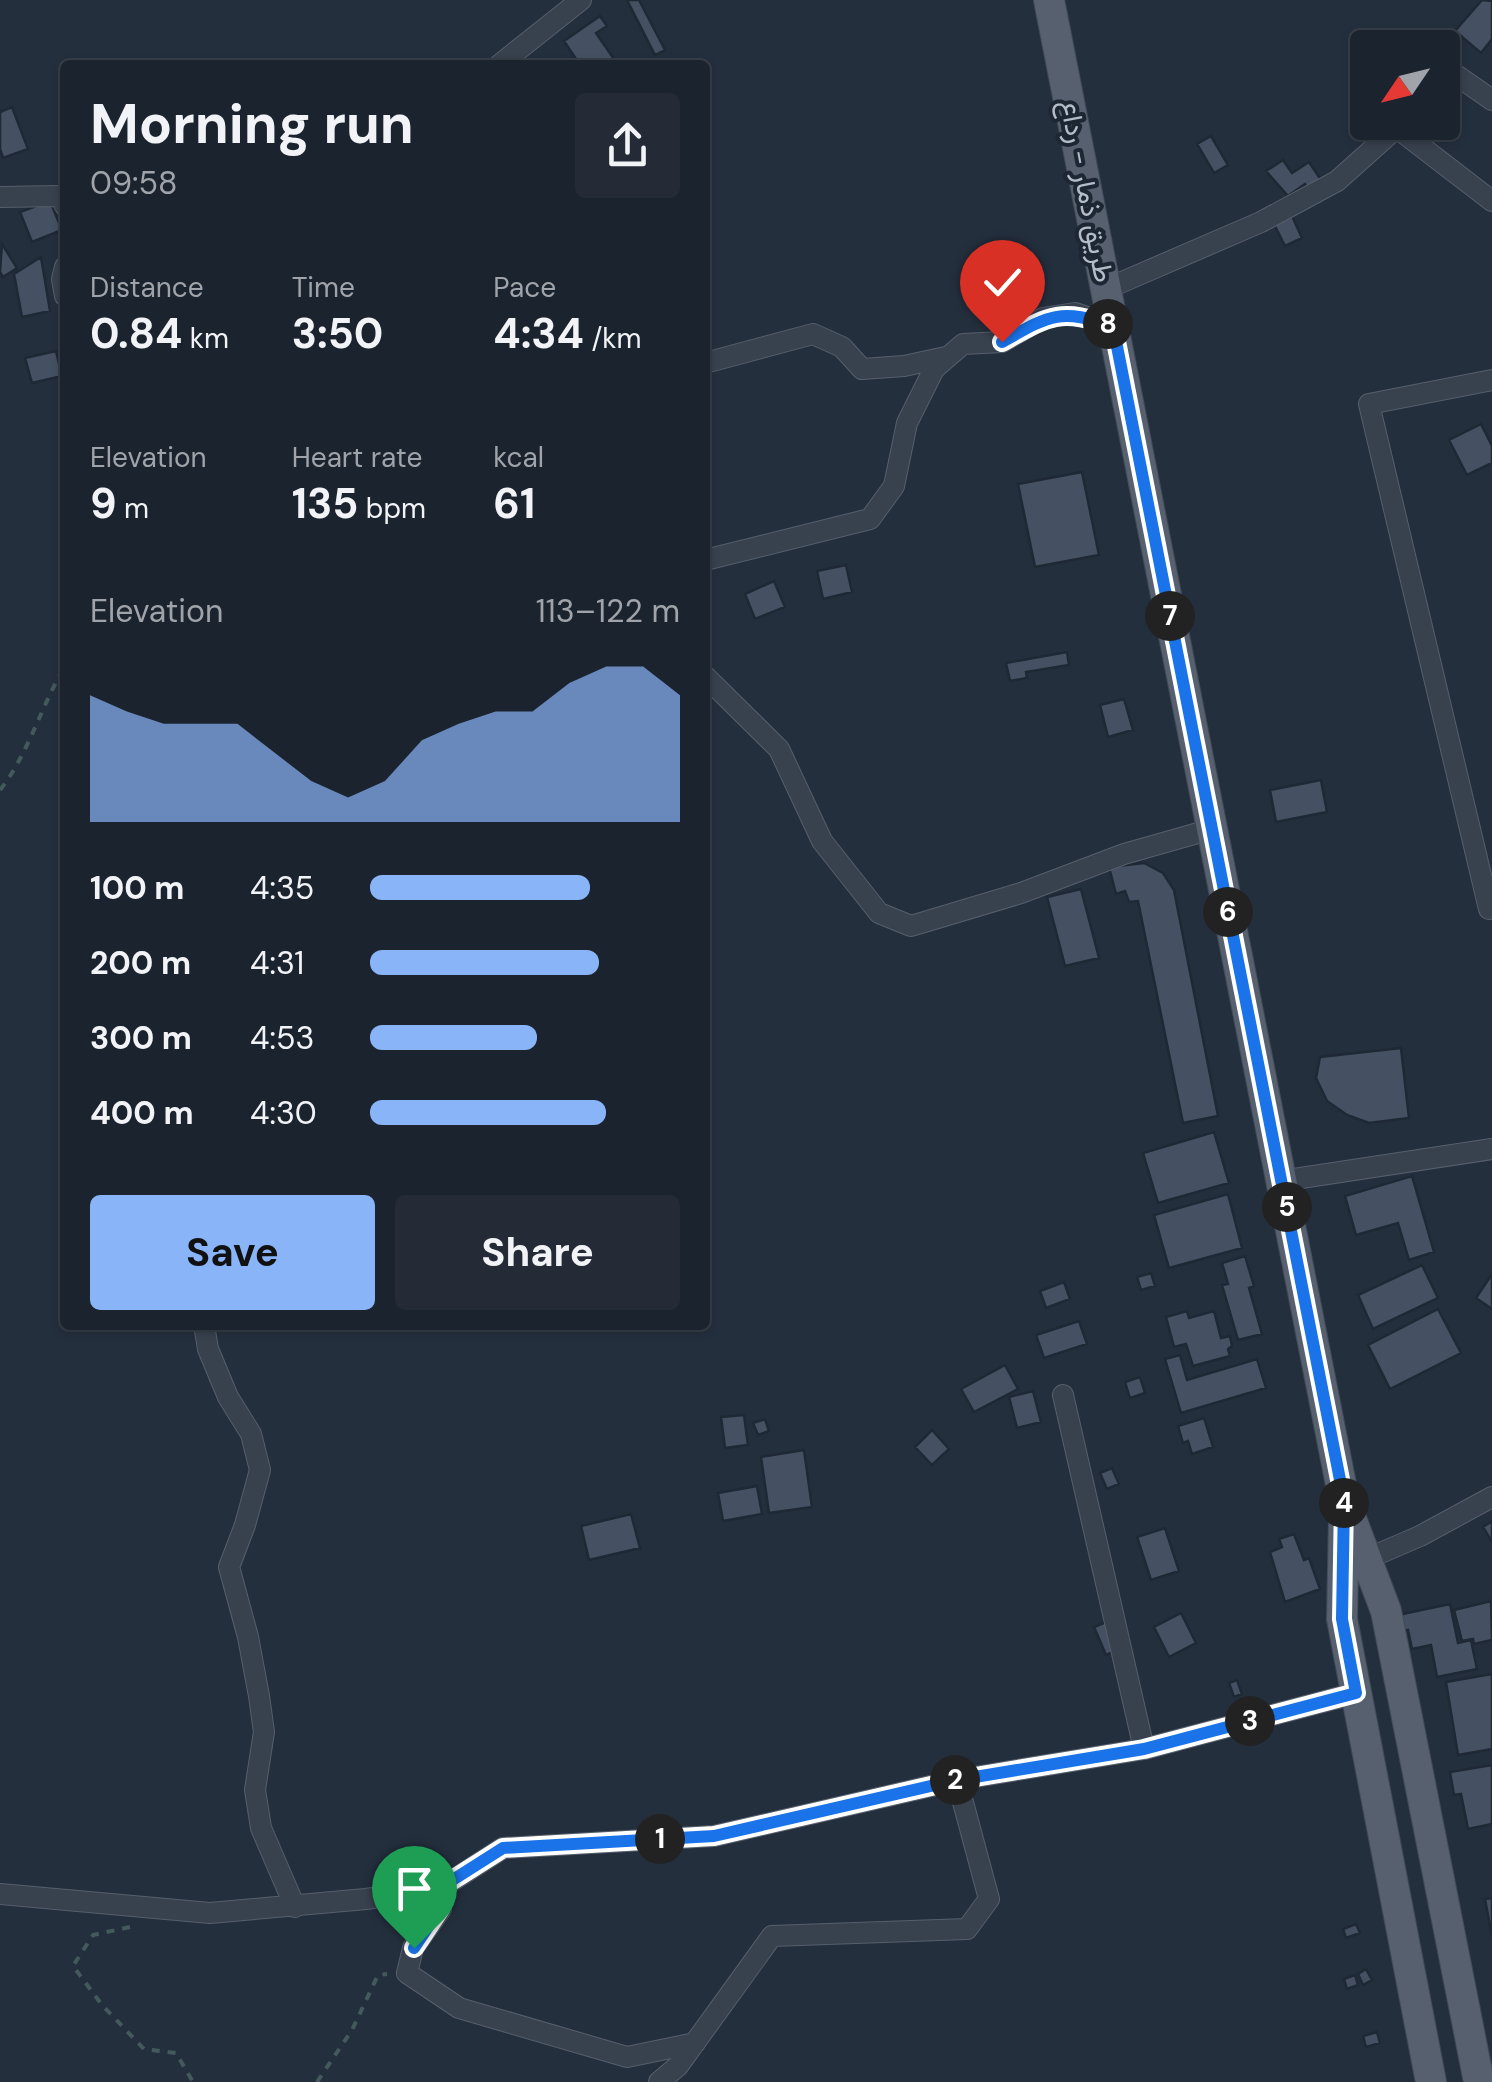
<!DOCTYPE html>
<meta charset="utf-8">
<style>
body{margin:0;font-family:"DM Sans",Vazirmatn,sans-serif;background:#242b36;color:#f1f3f6;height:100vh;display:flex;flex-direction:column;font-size:38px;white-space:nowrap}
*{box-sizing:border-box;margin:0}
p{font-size:32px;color:#a0a4aa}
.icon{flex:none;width:55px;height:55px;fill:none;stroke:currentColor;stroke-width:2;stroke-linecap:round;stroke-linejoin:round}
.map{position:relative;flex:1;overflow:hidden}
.details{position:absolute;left:60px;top:60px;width:650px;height:1270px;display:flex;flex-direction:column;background:#1b232e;border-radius:10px;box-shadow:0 2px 8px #0004,0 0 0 2px #39404a}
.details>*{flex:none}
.needle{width:65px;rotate:235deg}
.tools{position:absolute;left:1350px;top:30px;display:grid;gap:20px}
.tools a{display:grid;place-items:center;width:110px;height:110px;border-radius:10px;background:#1b232e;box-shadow:0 2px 8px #0004,0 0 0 2px #39404a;font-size:50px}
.pin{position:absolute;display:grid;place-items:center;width:85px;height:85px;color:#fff;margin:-102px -42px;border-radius:50% 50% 50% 0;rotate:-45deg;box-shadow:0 0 10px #0007}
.pin .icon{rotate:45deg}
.km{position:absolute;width:50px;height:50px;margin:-25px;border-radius:50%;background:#222;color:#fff;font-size:28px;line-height:50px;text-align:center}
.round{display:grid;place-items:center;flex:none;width:105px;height:105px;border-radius:10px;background:#242b36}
.summary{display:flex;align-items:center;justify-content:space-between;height:170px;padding:0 30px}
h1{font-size:55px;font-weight:700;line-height:75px}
.figures{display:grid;grid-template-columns:repeat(3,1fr);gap:15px;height:170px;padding:10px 30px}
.figures div{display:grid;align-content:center}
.figures b{font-size:42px;font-weight:700}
.figures small{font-size:28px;font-weight:400}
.figures p{font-size:28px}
.chart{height:280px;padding:20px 30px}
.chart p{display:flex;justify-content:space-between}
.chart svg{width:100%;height:180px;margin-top:10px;fill:#8ab4f8;opacity:.7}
.primary-button{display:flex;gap:20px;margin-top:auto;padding:20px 30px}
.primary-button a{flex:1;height:115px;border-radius:10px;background:#8ab4f8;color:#111;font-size:40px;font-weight:700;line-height:115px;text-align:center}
.primary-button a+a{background:#242b36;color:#f1f3f6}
ul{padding:0 30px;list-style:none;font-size:32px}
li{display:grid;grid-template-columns:160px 120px 1fr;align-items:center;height:75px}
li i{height:25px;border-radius:12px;background:#8ab4f8}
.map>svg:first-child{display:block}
.building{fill:#455162;stroke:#1f2835;stroke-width:2.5}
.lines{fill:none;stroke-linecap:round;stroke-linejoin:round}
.minor-casing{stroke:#565f6c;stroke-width:22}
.primary-casing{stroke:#414a57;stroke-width:32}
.path{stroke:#44595c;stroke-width:4;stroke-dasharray:8 8;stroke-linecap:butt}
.minor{stroke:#38414e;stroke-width:20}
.primary{stroke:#56606e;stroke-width:30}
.route-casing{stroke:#fff;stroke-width:20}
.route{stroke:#1a73e8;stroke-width:12}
.labels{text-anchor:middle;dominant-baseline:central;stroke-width:8;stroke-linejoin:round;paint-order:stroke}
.street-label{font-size:28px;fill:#b4bcc9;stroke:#1d2633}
</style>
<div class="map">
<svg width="1492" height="2082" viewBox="0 0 1492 2082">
<rect width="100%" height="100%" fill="#242f3e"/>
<path class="building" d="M 627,0 L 639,0 L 665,50 L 655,55 Z
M 1482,0 L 1492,1 L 1492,39 L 1481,53 L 1455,31 Z
M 600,16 L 607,26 L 596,33 L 614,59 L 604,65 L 580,65 L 564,41 Z
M 12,107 L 28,149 L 3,158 L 0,149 L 0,112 Z
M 1211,136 L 1228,165 L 1214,173 L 1197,144 Z
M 1283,160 L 1292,173 L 1309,162 L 1321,180 L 1308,189 L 1305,184 L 1288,196 L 1266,171 Z
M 50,201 L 62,230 L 32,242 L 20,212 Z
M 1292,216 L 1302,238 L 1285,246 L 1274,224 Z
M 2,244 L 17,268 L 3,277 L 0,272 Z
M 41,257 L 50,311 L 22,317 L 14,274 Z
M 56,351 L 62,376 L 32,383 L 25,358 Z
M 1481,424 L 1492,446 L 1492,463 L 1467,475 L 1449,440 Z
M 1082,472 L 1099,555 L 1035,567 L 1018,484 Z
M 846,565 L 852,592 L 823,599 L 817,571 Z
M 774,581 L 785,607 L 755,619 L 745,594 Z
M 1067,652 L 1069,665 L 1026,672 L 1027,678 L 1010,681 L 1006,663 Z
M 1124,699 L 1133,730 L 1108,737 L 1100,705 Z
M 1321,780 L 1327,812 L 1276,822 L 1270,790 Z
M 1144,863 L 1163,873 L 1174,890 L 1218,1116 L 1183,1123 L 1138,901 L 1129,902 L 1125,891 L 1116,894 L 1109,867 Z
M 1081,889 L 1099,958 L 1065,966 L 1047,897 Z
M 1401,1048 L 1409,1118 L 1369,1123 L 1347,1115 L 1327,1101 L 1316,1078 L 1320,1057 Z
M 1214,1132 L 1229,1183 L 1158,1203 L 1143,1153 Z
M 1412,1176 L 1434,1252 L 1409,1260 L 1398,1223 L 1356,1235 L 1345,1196 Z
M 1228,1194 L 1242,1248 L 1169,1268 L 1154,1215 Z
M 1245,1256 L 1254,1286 L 1249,1288 L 1262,1334 L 1238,1340 L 1222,1285 L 1228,1284 L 1222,1263 Z
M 1422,1265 L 1438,1298 L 1373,1329 L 1358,1295 Z
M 1151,1273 L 1155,1286 L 1141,1290 L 1137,1277 Z
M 1492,1274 L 1492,1309 L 1476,1298 Z
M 1064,1282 L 1070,1299 L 1046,1308 L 1040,1291 Z
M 1438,1309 L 1461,1353 L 1390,1389 L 1368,1345 Z
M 1187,1311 L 1189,1318 L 1214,1311 L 1221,1338 L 1230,1336 L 1232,1346 L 1228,1349 L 1230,1356 L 1193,1366 L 1186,1344 L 1174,1347 L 1166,1317 Z
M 1079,1321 L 1087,1344 L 1044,1358 L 1036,1335 Z
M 1180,1355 L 1187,1380 L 1257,1359 L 1266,1388 L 1181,1413 L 1165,1359 Z
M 1005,1365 L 1018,1389 L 974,1412 L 961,1389 Z
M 1140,1377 L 1145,1393 L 1130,1398 L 1125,1382 Z
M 1033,1391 L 1041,1422 L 1017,1428 L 1009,1397 Z
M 744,1415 L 748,1445 L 725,1448 L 721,1417 Z
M 1204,1418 L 1213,1447 L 1192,1454 L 1188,1441 L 1183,1443 L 1178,1426 Z
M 765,1419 L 769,1431 L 758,1435 L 753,1423 Z
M 932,1430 L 949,1449 L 932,1465 L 915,1447 Z
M 804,1450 L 812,1507 L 769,1513 L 761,1457 Z
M 1112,1468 L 1119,1484 L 1107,1489 L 1100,1473 Z
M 757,1486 L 762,1514 L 723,1521 L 718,1493 Z
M 631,1514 L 640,1548 L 589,1560 L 581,1526 Z
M 1492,1521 L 1492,1542 L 1483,1527 Z
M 1165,1528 L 1179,1571 L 1151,1580 L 1137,1537 Z
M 1294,1534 L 1304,1560 L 1309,1558 L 1320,1589 L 1285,1602 L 1270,1552 L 1282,1547 L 1279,1539 Z
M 1491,1601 L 1492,1640 L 1474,1644 L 1473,1639 L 1462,1641 L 1454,1610 Z
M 1450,1604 L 1458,1643 L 1471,1640 L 1477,1669 L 1437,1677 L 1431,1645 L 1412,1649 L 1408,1630 L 1401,1631 L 1398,1615 Z
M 1181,1613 L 1196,1643 L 1169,1657 L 1154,1627 Z
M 1106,1622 L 1118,1650 L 1106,1655 L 1094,1627 Z
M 1492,1674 L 1492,1749 L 1458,1755 L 1446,1682 Z
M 1237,1680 L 1242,1694 L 1234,1697 L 1229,1683 Z
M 1492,1765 L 1492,1824 L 1468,1829 L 1461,1794 L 1454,1795 L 1450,1772 Z
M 1492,1898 L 1492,1937 L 1485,1899 Z
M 1356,1924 L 1360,1933 L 1346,1938 L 1343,1929 Z
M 1366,1969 L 1372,1980 L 1363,1985 L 1358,1974 Z
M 1355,1975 L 1358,1985 L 1347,1989 L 1344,1979 Z
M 1377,2032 L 1380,2043 L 1366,2047 L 1363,2036 Z"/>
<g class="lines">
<g class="minor-casing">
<path id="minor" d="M 499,65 L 581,0
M 1442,87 L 1456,75 L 1492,100
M 1397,128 L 1492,201
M 0,197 L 61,196 L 65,206
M 65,267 L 62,279 L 65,296
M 1106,289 L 1261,222 L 1337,181 L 1403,122
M 705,363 L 813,334 L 842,347 L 862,369 L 904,366 L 946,357
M 705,560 L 870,519 L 894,486 L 907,423 L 934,369 L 963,344 L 1002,342 L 1043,318 L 1075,313 L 1113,326
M 705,676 L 779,749 L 822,841 L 879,913 L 911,926 L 1021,893 L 1124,854 L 1212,829
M 1489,909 L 1369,404 L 1492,380
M 1281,1181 L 1492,1149
M 204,1325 L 208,1349 L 228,1397 L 251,1434 L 260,1470 L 245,1525 L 229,1567 L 248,1637 L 259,1696 L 264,1732 L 255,1790 L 261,1828 L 295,1907
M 1063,1395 L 1144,1749
M 1355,1564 L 1420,1536 L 1492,1497
M 441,1888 L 441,1909 L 413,1948 L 407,1973 L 459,2008 L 627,2057 L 695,2043
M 0,1894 L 210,1913 L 366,1899 L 441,1888 L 503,1848 L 714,1836 L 957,1780 L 1144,1749 L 1356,1693
M 659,2082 L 678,2066 L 772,1936 L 967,1929 L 989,1899 L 957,1780"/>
</g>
<g class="primary-casing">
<path id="primary" d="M 1049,0 L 1344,1500 L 1386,1611 L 1479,2082
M 1344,1518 L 1342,1619 L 1431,2082"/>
</g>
<path class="path" d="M 0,790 C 29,753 41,706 65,666
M 130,1927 L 93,1935 L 73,1966 L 102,2005 L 144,2049 L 176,2053 L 193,2082
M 317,2082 L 352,2030 L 378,1975 L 387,1974"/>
<use href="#minor" class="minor"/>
<use href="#primary" class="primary"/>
</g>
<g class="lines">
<g class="route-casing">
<path id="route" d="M 414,1948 L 440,1909 L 440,1888 L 503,1848 L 714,1836 L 957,1780 L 1144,1749 L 1356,1693 L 1342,1619 L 1344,1500 L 1113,326 C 1059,308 1050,315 1002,342"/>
</g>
<use href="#route" class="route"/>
</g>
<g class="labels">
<g class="street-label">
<text transform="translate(1087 191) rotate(79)">طريق ذمار - رداع</text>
</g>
</g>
</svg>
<div class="tools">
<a><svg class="needle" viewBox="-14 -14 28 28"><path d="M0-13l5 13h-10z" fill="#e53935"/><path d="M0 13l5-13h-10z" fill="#a0a4aa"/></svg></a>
</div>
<div class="pin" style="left:414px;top:1948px;background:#1e9e55"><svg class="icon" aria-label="arrive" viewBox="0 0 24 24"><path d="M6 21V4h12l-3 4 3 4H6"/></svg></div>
<div class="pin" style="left:1002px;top:342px;background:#d93025"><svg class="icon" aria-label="check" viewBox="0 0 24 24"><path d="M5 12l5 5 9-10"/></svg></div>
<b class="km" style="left:660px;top:1839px">1</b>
<b class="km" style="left:955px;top:1780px">2</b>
<b class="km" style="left:1250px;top:1721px">3</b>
<b class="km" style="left:1344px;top:1503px">4</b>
<b class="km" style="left:1287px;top:1207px">5</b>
<b class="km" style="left:1228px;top:912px">6</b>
<b class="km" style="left:1170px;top:616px">7</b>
<b class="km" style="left:1108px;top:324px">8</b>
<section class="details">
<div class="summary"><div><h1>Morning run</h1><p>09:58</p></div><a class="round"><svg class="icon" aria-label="share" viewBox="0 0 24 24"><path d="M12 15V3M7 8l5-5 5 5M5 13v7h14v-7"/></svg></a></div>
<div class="figures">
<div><p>Distance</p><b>0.84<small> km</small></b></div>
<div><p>Time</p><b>3:50</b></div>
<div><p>Pace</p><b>4:34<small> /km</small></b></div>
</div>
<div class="figures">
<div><p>Elevation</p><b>9<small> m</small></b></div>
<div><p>Heart rate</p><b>135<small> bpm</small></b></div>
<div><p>kcal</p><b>61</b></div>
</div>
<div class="chart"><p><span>Elevation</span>113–122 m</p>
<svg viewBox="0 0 160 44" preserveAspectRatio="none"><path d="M0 44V13L10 17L20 20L30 20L40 20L50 27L60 34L70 38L80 34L90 24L100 20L110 17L120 17L130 10L140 6L150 6L160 13V44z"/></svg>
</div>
<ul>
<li><b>100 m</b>4:35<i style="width:71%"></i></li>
<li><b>200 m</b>4:31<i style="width:74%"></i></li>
<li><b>300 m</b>4:53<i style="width:54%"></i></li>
<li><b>400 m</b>4:30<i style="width:76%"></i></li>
</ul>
<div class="primary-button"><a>Save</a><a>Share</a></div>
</section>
</div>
